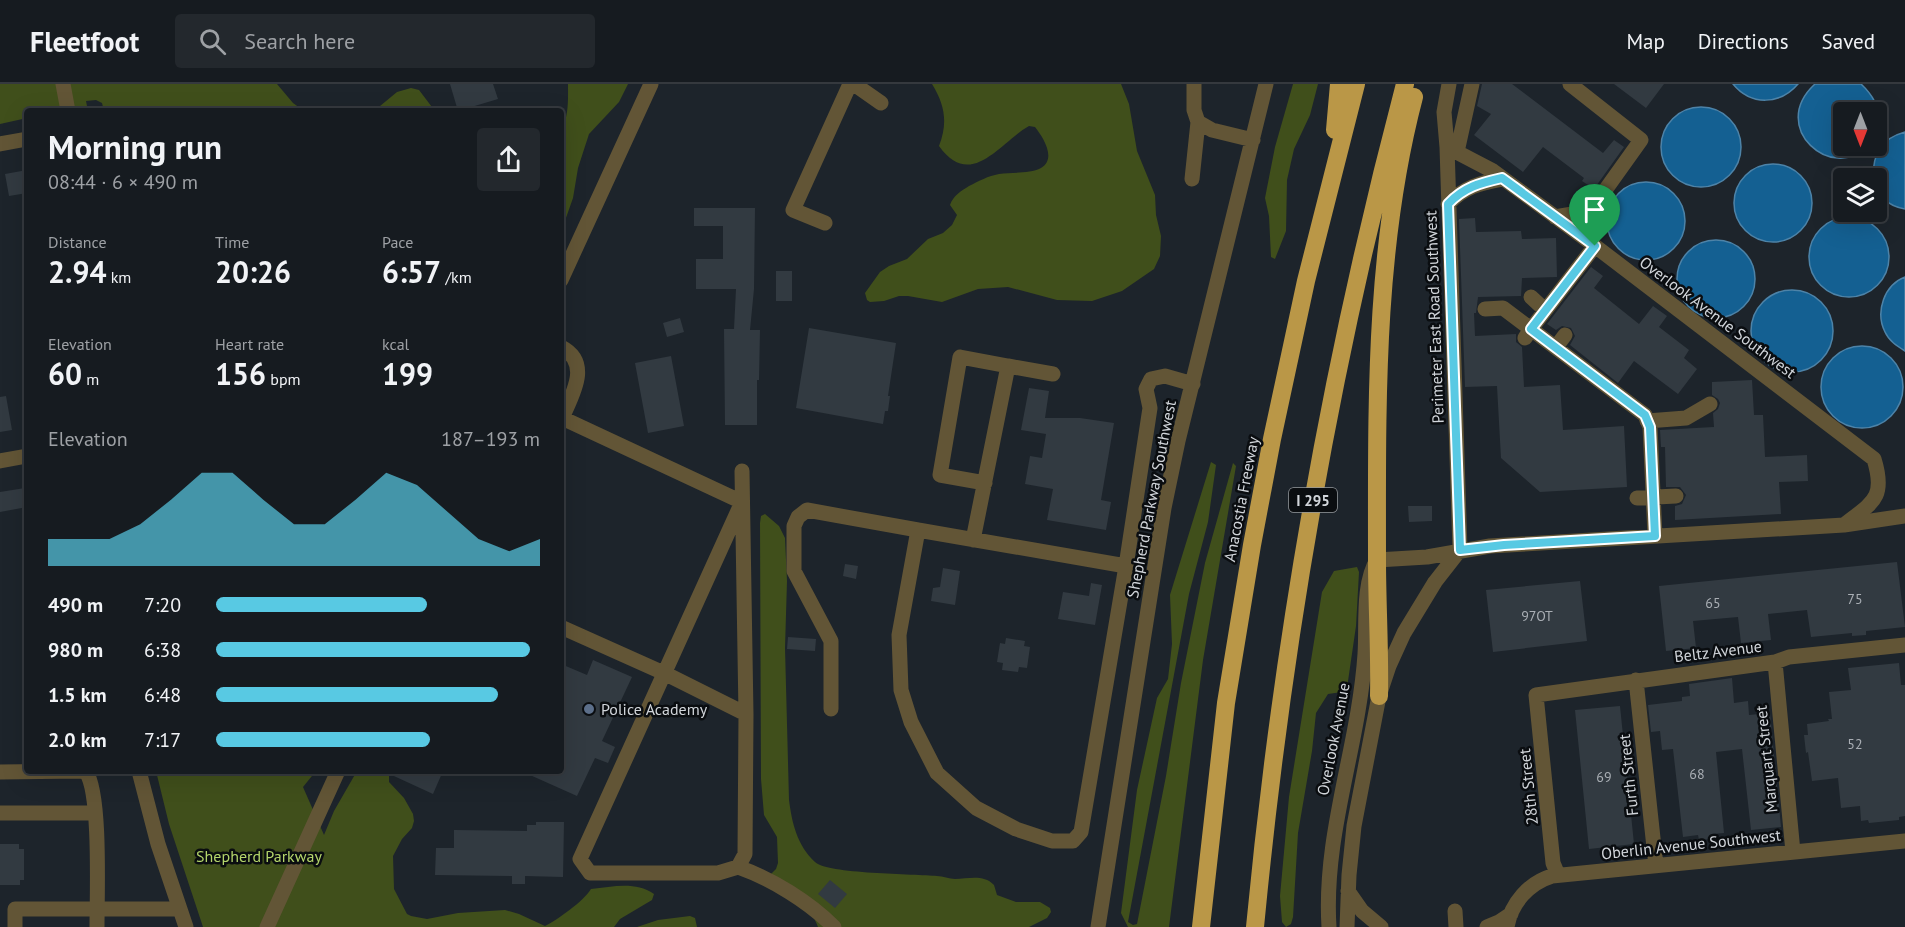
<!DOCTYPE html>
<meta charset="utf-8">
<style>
body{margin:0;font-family:"PT Sans",sans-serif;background:#23282d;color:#f1f3f6;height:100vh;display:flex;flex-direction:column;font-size:22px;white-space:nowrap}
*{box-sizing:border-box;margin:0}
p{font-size:20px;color:#9ea1a5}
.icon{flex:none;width:33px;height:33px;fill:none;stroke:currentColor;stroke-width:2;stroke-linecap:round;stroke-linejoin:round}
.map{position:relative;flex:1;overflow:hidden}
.sheet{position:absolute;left:24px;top:24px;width:540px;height:666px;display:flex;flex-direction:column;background:#161b20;border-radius:6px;box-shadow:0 6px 24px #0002,0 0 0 2px #35393e}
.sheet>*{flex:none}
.needle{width:39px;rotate:180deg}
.controls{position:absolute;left:1833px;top:18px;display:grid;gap:12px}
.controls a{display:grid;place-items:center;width:54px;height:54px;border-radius:6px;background:#161b20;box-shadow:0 6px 24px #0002,0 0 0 2px #35393e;font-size:30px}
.pin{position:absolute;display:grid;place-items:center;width:51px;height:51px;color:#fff;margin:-62px -26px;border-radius:50% 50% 50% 0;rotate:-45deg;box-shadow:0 0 6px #0007}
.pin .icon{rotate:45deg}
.round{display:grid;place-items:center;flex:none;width:63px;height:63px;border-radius:6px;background:#23282d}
.head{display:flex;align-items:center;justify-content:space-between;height:102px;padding:0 24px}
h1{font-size:33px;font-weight:700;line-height:45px}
.figures{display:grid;grid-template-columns:repeat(3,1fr);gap:9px;height:102px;padding:6px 24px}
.figures div{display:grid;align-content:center}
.figures b{font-size:30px;font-weight:700}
.figures small{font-size:16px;font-weight:400}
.figures p{font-size:16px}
.chart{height:168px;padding:12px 24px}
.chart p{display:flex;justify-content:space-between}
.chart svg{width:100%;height:108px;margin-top:6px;fill:#58c9e3;opacity:.7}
ul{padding:0 24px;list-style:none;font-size:20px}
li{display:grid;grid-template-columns:96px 72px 1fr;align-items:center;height:45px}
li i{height:15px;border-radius:8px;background:#58c9e3}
header{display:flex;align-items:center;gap:36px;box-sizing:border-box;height:84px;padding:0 30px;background:#161b20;border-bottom:2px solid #35393e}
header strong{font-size:28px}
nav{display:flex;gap:33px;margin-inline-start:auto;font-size:21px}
.search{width:420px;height:54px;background:#23282d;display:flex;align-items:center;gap:15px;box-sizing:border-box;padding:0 21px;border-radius:6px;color:#9ea1a5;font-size:22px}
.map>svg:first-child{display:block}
.green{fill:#404f1b}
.water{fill:#146092;stroke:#4d83a8;stroke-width:1.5}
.building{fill:#323a41}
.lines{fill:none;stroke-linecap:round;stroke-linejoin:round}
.minor{stroke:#625536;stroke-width:15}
.highway{stroke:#ba9747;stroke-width:18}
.route-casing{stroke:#fff;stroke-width:12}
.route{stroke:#58c9e3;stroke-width:8}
.service-dot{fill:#5c6f8a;stroke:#0a0d10;stroke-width:2}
.labels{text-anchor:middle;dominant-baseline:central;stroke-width:5;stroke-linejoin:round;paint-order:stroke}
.number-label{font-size:14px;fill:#a9aeb4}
.shield{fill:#0a0d10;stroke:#95999d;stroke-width:1.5}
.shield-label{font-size:15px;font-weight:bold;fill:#d1d5da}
.street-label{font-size:16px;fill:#d1d5da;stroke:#0a0d10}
.poi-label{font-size:16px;fill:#d1d5da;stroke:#0a0d10;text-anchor:start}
.park-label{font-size:16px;fill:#b4d56b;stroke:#0a0d10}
</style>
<header>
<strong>Fleetfoot</strong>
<div class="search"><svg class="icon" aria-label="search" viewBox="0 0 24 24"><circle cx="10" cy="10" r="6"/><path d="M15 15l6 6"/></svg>Search here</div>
<nav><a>Map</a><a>Directions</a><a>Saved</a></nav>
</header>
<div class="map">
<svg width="1905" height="843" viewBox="0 0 1905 843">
<rect width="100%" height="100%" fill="#1d242b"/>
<path class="green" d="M 0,0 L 277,0 L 293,19 L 304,27 L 104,27 L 102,19 L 96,16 L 86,17 L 87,22 L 63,27 L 27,27 L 27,34 L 0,40 Z
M 568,0 L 628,0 L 619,18 L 589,50 L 578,84 L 573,114 L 561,148 L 561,47 C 569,32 568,16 568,0 Z
M 932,0 L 1121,0 L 1129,20 L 1137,67 L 1155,111 L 1156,131 L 1161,152 L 1160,172 L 1154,185 L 1122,207 L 1092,217 L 1057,216 L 1008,203 L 978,205 L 942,218 L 908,212 L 899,212 L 884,217 L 870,218 L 867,216 L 865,209 L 880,188 L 889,182 L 907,175 L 928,155 L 943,149 L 952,141 L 957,131 L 950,121 C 953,112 961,107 969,102 C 979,97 988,92 999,90 C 1012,88 1030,90 1041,84 C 1057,75 1043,53 1035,43 L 1029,42 C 1000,58 971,107 939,62 C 948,39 945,21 932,0 Z
M 1293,0 L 1318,0 L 1310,31 L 1294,65 L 1287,96 L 1286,147 L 1275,175 L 1271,173 L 1269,132 L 1265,114 L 1275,63 Z
M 411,4 L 419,6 L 435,27 L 374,27 L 397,8 Z
M 1211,378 L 1216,381 L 1208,438 L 1189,510 L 1128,838 L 1133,841 L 1137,840 L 1166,692 L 1181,599 L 1205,479 L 1233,379 L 1236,382 L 1203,576 L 1169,843 L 1128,843 L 1121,829 L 1137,706 L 1157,614 L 1168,595 L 1172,560 L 1170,511 Z
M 765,430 L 779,442 L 785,454 L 787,497 L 785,564 L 789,716 C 792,739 797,761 815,778 C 826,790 916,790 937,792 C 943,792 949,795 955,795 C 969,795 983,790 994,801 L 997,811 L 1016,818 L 1040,818 L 1050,824 L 1051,828 L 1047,834 L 1029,843 L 818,843 C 811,822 786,805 771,790 L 776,785 L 778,779 L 777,753 L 764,731 L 761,695 L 760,439 L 761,432 Z
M 1357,483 L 1359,488 L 1356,542 L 1347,604 L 1342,608 L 1328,610 L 1316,629 L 1312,667 L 1298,749 L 1293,833 L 1291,840 L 1286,843 L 1282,838 L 1280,812 L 1289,713 L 1322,508 L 1334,487 Z
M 156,687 L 316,687 L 303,703 L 324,751 L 334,727 L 357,687 L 389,687 L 389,698 L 404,714 L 413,730 L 414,737 L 412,744 L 402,755 L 393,772 L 394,805 L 407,830 L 411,832 L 427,835 L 458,829 L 505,826 L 519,830 L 545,842 C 557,836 584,817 591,805 C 613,803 635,797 654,810 L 652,816 L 620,835 L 614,843 L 203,843 L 169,740 Z
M 690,832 L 695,834 L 697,843 L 637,843 L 658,836 Z"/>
<path class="water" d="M 1733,0 L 1798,0 C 1780,21 1751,22 1733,0 Z
M 1815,0 L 1861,0 C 1875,13 1883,28 1877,48 L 1876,28 L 1844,28 L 1844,62 L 1866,62 C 1834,99 1767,44 1815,0 Z
M1661 63a40 40 0 1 1 80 0a40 40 0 1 1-80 0Z
M 1905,48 L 1905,125 C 1888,122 1876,112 1876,94 L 1873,94 C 1873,70 1880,55 1905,48 Z
M1734 119a39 39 0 1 1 78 0a39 39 0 1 1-78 0Z
M1607 137a39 39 0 1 1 78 0a39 39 0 1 1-78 0Z
M1809 173a40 40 0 1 1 80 0a40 40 0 1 1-80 0Z
M1677 195a39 39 0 1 1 78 0a39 39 0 1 1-78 0Z
M 1905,193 L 1905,267 C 1897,262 1889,257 1885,248 C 1875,228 1884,201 1905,193 Z
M1751 247a41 41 0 1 1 82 0a41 41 0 1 1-82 0Z
M1821 303a41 41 0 1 1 82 0a41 41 0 1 1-82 0Z"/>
<path class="building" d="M 450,0 L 493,0 L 498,15 L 458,27 Z
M 1482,0 L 1512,0 L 1603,69 L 1614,56 L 1624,63 L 1594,105 L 1582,97 L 1584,94 L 1543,63 L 1523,88 L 1474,51 L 1491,30 L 1477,22 Z
M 1614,0 L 1664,0 L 1646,24 Z
M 27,86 L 27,109 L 9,112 L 5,90 Z
M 694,124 L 755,124 L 754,205 L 750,246 L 760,246 L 759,296 L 757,296 L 757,341 L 725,341 L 724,245 L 734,245 L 736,205 L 696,205 L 696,175 L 723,175 L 723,142 L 694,142 Z
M 1475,134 L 1476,148 L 1521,147 L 1522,155 L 1556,154 L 1557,193 L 1522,194 L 1521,212 L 1478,213 L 1476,229 L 1474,229 L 1475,252 L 1516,250 L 1516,258 L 1522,263 L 1524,303 L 1560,301 L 1563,346 L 1624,342 L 1627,403 L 1540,408 L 1501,374 L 1497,302 L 1465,303 L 1459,135 Z
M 1591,183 L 1603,192 L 1594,204 L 1639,240 L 1653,222 L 1667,232 L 1659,243 L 1689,266 L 1684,274 L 1697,285 L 1678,310 L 1634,277 L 1618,299 L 1570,261 L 1575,252 L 1571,244 L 1562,242 L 1556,246 L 1547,240 Z
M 776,187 L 792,187 L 792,217 L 776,217 Z
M 680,234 L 684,248 L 667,253 L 663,239 Z
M 809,244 L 896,259 L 888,312 L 890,312 L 888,327 L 885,327 L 883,340 L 796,324 Z
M 671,272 L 684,342 L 648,349 L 635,279 Z
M 1752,296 L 1754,331 L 1763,331 L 1765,373 L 1807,371 L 1808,397 L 1779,398 L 1781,430 L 1675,436 L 1675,422 L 1682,420 L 1686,411 L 1680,403 L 1666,403 L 1665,363 L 1661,363 L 1660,346 L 1714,343 L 1713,329 L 1718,325 L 1720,319 L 1718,315 L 1712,311 L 1712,298 Z
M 1029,304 L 1049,307 L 1045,334 L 1080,334 L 1114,339 L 1101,416 L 1111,418 L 1106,446 L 1047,436 L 1053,405 L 1025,400 L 1030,372 L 1042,374 L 1046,350 L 1021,346 Z
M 6,312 L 12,346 L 0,348 L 0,313 Z
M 25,404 L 27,423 L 0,428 L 0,408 Z
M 1408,422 L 1432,422 L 1432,437 L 1409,438 Z
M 1897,478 L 1905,543 L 1866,547 L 1866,551 L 1852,552 L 1852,549 L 1811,553 L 1807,526 L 1768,530 L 1771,556 L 1741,559 L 1738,533 L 1693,537 L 1696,564 L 1666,567 L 1659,502 Z
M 845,480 L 858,482 L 856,495 L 843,492 Z
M 943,484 L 960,487 L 955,521 L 931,517 L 933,504 L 940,503 Z
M 1580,497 L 1587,557 L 1493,568 L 1486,506 Z
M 1091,499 L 1102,501 L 1095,541 L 1058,535 L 1063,508 L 1089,512 Z
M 788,553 L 816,555 L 815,567 L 787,565 Z
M 1006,554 L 1025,557 L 1024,562 L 1030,563 L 1027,584 L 1019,583 L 1018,588 L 1002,586 L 1003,579 L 997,578 L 1000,559 L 1005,560 Z
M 593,576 L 632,593 L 602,657 L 615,663 L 608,679 L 595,674 L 577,712 L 521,687 L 561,687 L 561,580 L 587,591 Z
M 1899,579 L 1901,601 L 1905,601 L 1905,732 L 1899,733 L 1899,736 L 1869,739 L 1868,736 L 1861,737 L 1860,722 L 1841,724 L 1838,694 L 1812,697 L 1808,668 L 1806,669 L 1804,651 L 1808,651 L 1807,640 L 1829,637 L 1828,635 L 1832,635 L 1829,608 L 1851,606 L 1848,584 Z
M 1732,594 L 1734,619 L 1748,617 L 1749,631 L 1770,629 L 1781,743 L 1751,746 L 1742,665 L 1716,668 L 1724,749 L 1712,750 L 1713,755 L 1699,756 L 1698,751 L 1683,753 L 1673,665 L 1662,666 L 1660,647 L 1651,648 L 1648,621 L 1682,617 L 1682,613 L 1690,612 L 1689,600 Z
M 1620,622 L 1634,760 L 1589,765 L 1575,626 Z
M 383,687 L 443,687 L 433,710 Z
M 536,738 L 564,738 L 563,793 L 525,792 L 525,800 L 512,800 L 512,792 L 435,791 L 436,764 L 454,764 L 454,746 L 527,747 L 527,741 L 536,741 Z
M 0,760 L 19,760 L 19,765 L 24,765 L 24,796 L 20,796 L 20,801 L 0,801 Z
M 830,796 L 847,810 L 835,824 L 818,810 Z"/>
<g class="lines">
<path class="minor" d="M 63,0 L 68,27
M 854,0 L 881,19
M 1449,0 L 1444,28 L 1447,63 L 1460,466
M 1198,38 L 1212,46 L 1253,56
M 0,60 L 27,55
M 1447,63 L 1493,87 L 1591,159 L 1874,375 C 1886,414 1873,418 1844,441
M 1457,68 L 1472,0
M 1192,95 L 1198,38 L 1194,26 L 1194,0
M 1448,120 C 1464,103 1480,99 1502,95
M 1555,133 L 1584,128 L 1596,119 L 1641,56 L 1570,0
M 825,139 L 793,126 L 850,0
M 1595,162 L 1531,245 L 1645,331 L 1650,343 L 1655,452
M 561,196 L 651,0
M 1531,213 L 1545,226
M 1485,225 L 1503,224 L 1531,245 L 1525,254
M 561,263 C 592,279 572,311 562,334 L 742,418
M 1556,263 L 1565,251
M 1647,337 L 1686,334 L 1710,320
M 0,377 L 27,372
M 742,387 L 746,630 L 745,770 L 738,783 L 718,789 L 590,789 L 580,775 L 742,418
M 985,399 L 940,391 L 960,273 L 1008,282
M 1637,414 L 1676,412
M 973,456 L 1008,282 L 1053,290
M 1126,482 L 918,446 L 899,551 L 901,606 L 911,638 L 937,689 L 976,724 L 1016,745 L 1052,757 L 1073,757 L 1081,748 L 1126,482 L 1150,324 L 1146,305 L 1151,295 L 1165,292 L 1193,300
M 561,543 L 666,590 L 746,630
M 1775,578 L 1793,768
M 1636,596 L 1656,782
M 831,625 L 831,557 L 794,487 L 794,442 L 798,433 L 807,426 L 918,446
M 139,687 L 158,760 L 186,843
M 0,688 L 80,687 L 86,688 C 101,709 97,812 97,843
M 0,729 L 95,729
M 738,783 C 772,795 809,818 834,843
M 1558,791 L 1553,779 L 1536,611 L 1775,578 L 1789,573 L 1905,561
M 1348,807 L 1362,827 L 1381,843
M 1455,827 L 1456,843
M 15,843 L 15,825 L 180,825
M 267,843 L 338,687
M 1098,843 L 1164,424 L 1178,357 L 1266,0
M 1329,843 C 1323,750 1359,662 1365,570 C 1367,542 1362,500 1377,476 L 1427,473 L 1490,462 L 1844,441 L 1905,432
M 1347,843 L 1349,791 L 1354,742 L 1379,612 L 1389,582 L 1404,549 L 1435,498 L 1460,466
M 1487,843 L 1499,838 L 1511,830
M 1507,843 C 1511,819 1529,799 1552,792 L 1905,757"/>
<path class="highway" d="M 1335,46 L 1339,0
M 1379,612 C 1380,567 1377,521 1377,476 C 1377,321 1374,165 1414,13
M 1201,843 L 1226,619 L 1252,461 L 1272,355 L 1306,197 L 1356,0
M 1255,843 C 1282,559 1332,276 1405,0"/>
</g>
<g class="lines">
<g class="route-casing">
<path id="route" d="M 1502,94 L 1595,162 L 1531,245 L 1645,331 L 1650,343 L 1655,452 L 1504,461 L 1460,466 L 1448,120 C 1464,103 1480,99 1502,94 Z"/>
</g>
<use href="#route" class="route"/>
</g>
<circle class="service-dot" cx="589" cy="625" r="6"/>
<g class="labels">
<g class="number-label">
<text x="1855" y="515">75</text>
<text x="1713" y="519">65</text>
<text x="1537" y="532">97OT</text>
<text x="1855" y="660">52</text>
<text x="1697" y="690">68</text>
<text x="1604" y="693">69</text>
</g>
<rect class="shield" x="1289" y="404" width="48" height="24" rx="4.5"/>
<g class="shield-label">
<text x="1313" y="416">I 295</text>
</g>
<g class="street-label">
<text transform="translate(1434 233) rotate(-92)">Perimeter East Road Southwest</text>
<text transform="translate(1718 233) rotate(37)">Overlook Avenue Southwest</text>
<text transform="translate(1151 415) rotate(-79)">Shepherd Parkway Southwest</text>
<text transform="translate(1241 415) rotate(-79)">Anacostia Freeway</text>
<text transform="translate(1718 567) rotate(-7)">Beltz Avenue</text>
<text transform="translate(1333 655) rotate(-79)">Overlook Avenue</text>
<text transform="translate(1766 675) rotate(-96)">Marquart Street</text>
<text transform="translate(1628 691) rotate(-96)">Furth Street</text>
<text transform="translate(1528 703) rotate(-96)">28th Street</text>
<text transform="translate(1691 760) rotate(-6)">Oberlin Avenue Southwest</text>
</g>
<g class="poi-label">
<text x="601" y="625">Police Academy</text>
</g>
<g class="park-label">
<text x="259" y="772">Shepherd Parkway</text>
</g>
</g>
</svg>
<div class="controls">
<a><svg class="needle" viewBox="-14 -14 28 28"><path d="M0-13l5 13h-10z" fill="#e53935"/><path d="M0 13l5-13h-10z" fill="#9ea1a5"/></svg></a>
<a><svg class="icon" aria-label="layers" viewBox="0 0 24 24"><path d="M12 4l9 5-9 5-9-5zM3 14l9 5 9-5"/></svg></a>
</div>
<div class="pin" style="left:1595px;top:162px;background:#1e9e55"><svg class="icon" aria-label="arrive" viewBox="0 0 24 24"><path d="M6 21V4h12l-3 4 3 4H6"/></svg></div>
<section class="sheet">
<div class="head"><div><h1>Morning run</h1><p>08:44 · 6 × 490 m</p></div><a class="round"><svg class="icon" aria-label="share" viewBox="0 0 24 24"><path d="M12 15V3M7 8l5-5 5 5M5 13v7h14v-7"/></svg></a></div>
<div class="figures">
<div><p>Distance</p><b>2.94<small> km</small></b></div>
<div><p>Time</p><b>20:26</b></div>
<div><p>Pace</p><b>6:57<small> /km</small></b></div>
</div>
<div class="figures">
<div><p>Elevation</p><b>60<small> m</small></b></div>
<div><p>Heart rate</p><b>156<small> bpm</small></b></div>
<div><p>kcal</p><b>199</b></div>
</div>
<div class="chart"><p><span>Elevation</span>187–193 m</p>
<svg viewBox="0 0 160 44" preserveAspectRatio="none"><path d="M0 44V33L10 33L20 33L30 27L40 17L50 6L60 6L70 17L80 27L90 27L100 17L110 6L120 11L130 22L140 33L150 38L160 33V44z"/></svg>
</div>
<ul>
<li><b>490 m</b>7:20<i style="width:65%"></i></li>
<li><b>980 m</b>6:38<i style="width:97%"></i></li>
<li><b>1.5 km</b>6:48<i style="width:87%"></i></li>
<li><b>2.0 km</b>7:17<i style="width:66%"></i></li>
</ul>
</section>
</div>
